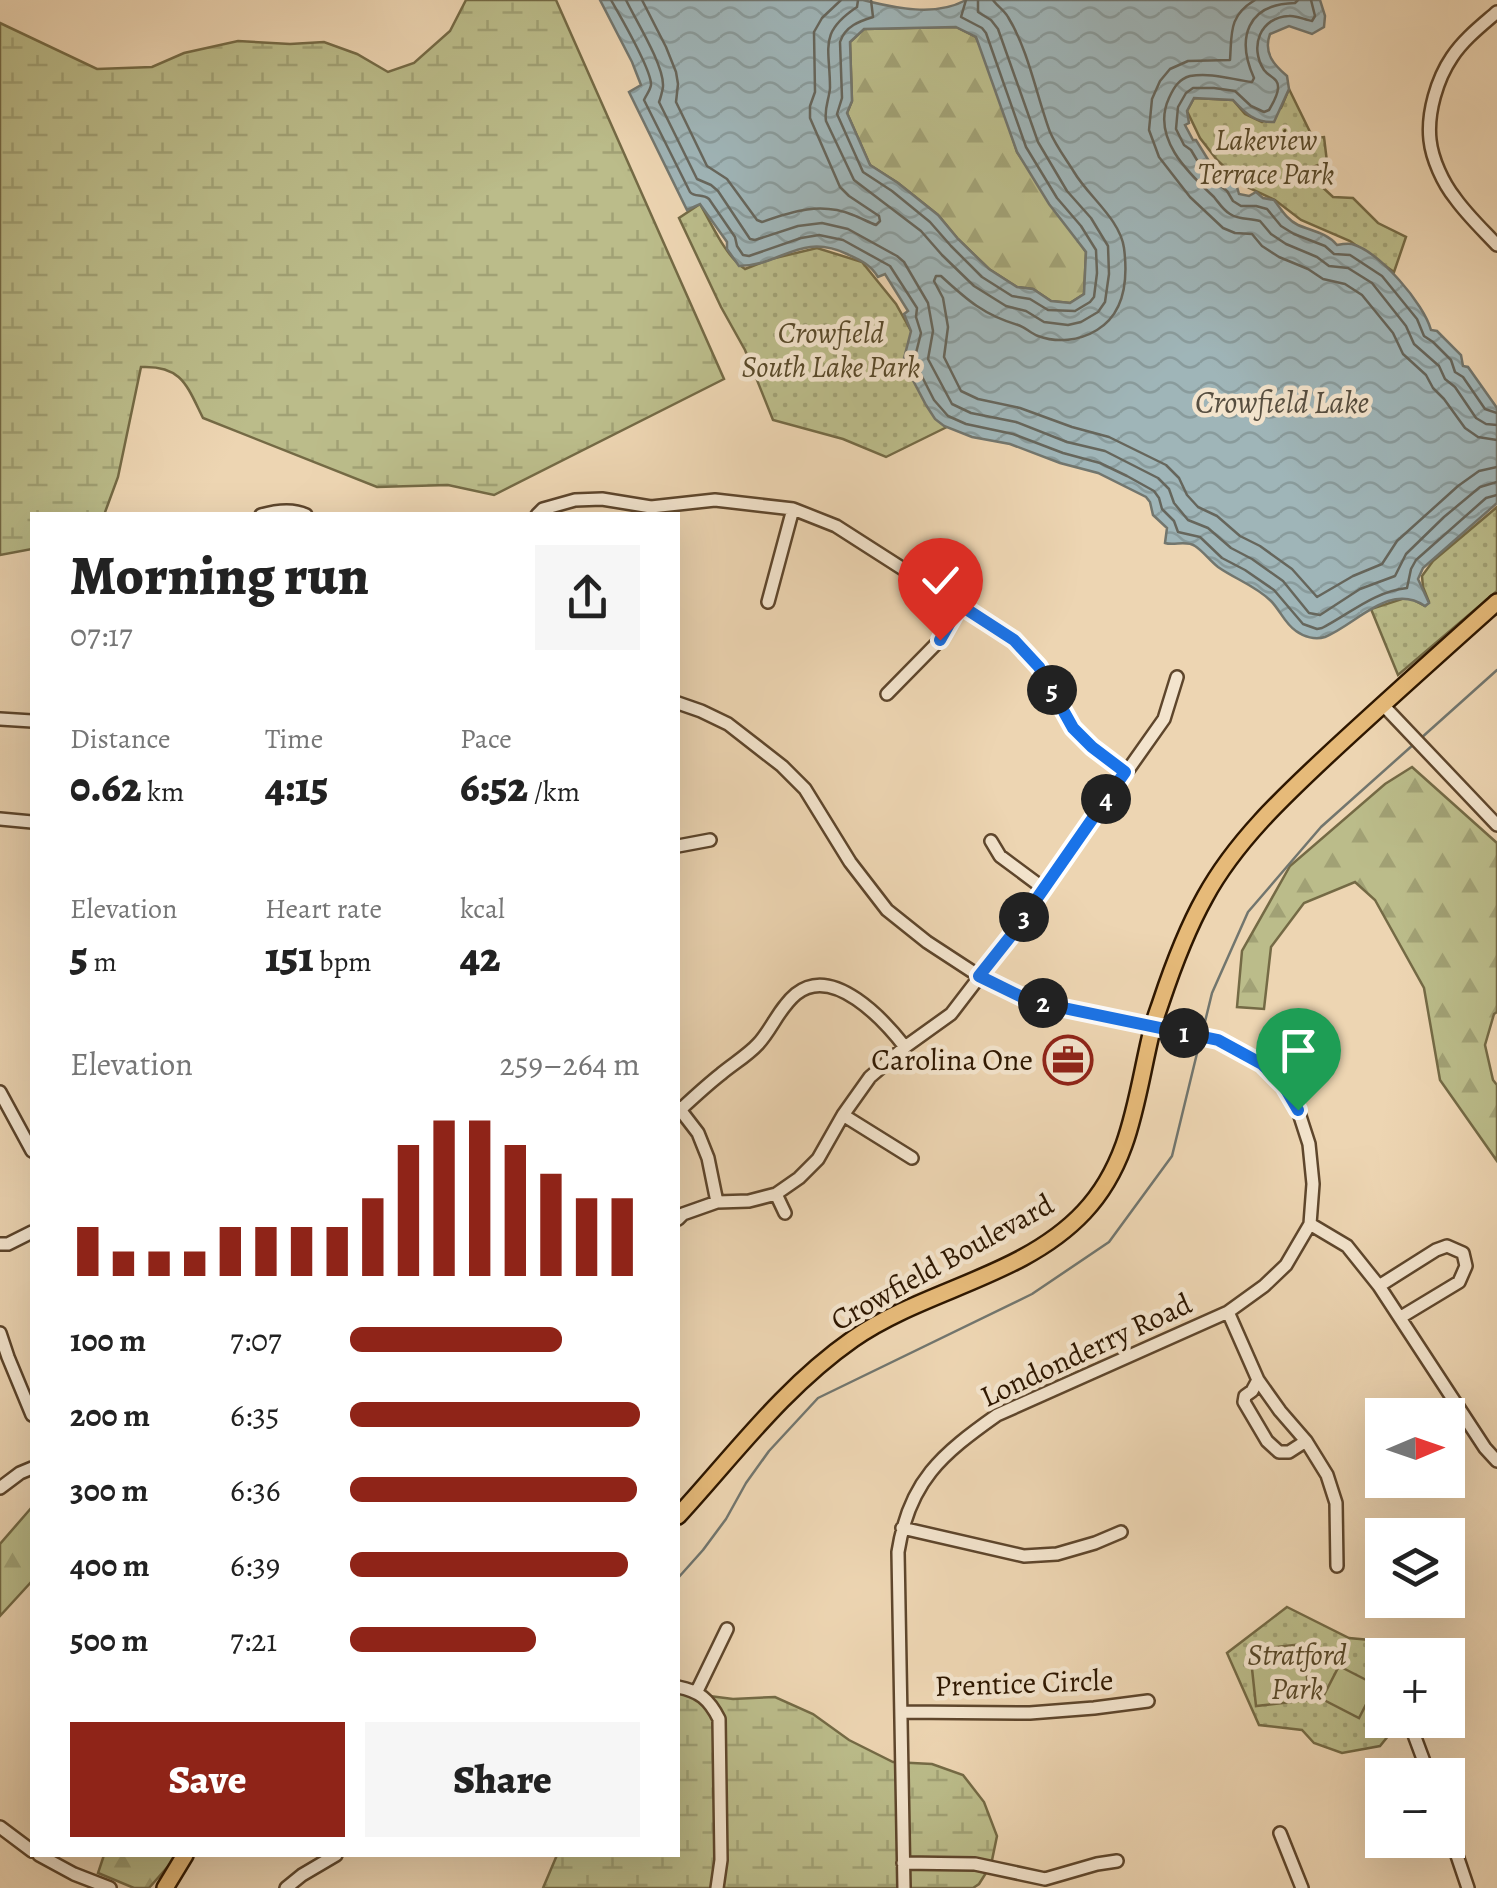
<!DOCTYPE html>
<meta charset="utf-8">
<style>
body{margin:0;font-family:Alegreya,serif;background:#f6f6f6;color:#222;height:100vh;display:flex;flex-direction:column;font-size:38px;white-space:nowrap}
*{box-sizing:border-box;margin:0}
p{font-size:32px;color:#767676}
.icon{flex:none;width:55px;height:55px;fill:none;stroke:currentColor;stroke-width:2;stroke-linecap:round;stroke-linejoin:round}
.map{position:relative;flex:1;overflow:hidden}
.drawer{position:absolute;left:30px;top:512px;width:650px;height:1345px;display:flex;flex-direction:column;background:#fff;border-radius:0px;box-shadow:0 10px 40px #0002}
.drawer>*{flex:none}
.needle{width:65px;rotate:88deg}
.fabs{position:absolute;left:1365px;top:1398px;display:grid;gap:20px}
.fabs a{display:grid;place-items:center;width:100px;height:100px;border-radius:0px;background:#fff;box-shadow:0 10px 40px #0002;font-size:50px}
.pin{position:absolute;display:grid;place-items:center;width:85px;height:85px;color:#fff;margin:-102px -42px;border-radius:50% 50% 50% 0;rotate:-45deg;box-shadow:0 0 10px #0007}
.pin .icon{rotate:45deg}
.km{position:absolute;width:50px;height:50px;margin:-25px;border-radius:50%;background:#222;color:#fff;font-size:28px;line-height:50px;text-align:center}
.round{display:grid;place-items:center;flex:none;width:105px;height:105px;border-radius:0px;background:#f6f6f6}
.summary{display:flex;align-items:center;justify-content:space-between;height:170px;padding:0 40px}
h1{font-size:55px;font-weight:800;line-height:75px}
.figures{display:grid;grid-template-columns:repeat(3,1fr);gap:15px;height:170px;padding:10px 40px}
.figures div{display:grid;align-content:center}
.figures b{font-size:42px;font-weight:800}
.figures small{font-size:28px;font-weight:400}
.figures p{font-size:28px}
.chart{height:280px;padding:20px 40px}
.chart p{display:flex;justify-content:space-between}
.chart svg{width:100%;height:180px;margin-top:10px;stroke:#8f2418;stroke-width:6}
.cta{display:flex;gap:20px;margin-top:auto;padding:20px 40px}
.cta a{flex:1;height:115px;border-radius:0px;background:#8f2418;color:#fff;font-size:40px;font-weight:800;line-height:115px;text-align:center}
.cta a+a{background:#f6f6f6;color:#222}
ul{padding:0 40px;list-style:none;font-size:32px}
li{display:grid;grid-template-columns:160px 120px 1fr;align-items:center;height:75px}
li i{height:25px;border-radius:12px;background:#8f2418}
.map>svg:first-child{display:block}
.grass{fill:url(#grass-dots);stroke:#746a45;stroke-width:2.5}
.forest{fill:url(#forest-firs);stroke:#746a45;stroke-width:2.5}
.wetland{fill:url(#wetland-marsh);stroke:#746a45;stroke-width:2.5}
.garden{fill:#bbbc8a;stroke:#746a45;stroke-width:2.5}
.water{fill:url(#water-waves);stroke:#72766e;stroke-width:2.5;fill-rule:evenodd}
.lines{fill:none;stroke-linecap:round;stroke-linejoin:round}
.shore{stroke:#66665c;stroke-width:2.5}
.stream{stroke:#72766e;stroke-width:2.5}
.minor-casing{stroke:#5e462c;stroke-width:16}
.major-casing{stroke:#2e1700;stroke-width:20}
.minor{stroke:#f3e4cd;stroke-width:11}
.major{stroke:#e6ba79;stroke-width:15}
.route-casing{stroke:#fff;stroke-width:20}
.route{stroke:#1a73e8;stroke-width:12}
.labels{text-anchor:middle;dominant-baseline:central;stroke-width:9;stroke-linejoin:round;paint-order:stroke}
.park-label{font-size:30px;font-style:italic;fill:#584929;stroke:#f3e4cd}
.poi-label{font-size:30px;fill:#2e1700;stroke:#f3e4cd;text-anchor:end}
.street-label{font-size:30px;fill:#2e1700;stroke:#f3e4cd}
.water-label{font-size:32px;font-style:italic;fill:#564e40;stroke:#f3e4cd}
</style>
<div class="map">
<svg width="1497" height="1888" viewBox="0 0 1497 1888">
<defs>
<pattern id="grass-dots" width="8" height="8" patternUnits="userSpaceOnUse" patternTransform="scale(2.5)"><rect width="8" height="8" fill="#bbbc8a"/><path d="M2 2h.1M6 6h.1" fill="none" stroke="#a1a175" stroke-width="1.8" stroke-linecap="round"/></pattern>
<pattern id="forest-firs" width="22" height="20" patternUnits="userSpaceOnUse" patternTransform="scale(2.5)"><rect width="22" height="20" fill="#bbbc8a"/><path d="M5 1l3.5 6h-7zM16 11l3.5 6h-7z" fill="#a1a175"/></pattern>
<pattern id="wetland-marsh" width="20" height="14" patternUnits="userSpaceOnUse" patternTransform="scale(2.5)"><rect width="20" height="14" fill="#bbbc8a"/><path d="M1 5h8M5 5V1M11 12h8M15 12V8" fill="none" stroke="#a1a175"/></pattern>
<pattern id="water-waves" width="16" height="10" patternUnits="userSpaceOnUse" patternTransform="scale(2.5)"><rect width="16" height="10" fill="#9fb5b8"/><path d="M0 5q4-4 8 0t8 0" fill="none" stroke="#899b9c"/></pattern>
</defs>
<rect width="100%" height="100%" fill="#edd5b2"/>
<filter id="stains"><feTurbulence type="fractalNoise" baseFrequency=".002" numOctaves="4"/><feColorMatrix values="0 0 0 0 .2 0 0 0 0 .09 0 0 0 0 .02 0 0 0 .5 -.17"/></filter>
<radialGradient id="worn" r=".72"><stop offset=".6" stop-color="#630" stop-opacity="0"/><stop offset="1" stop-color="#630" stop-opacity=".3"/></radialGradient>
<path class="grass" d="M 1289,89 L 1313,138 L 1324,137 L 1327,162 L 1304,170 L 1333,197 L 1353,198 L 1378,223 L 1406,237 L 1394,272 L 1350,241 L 1301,220 L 1275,200 L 1245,186 L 1217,160 L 1200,138 L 1187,111 L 1194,98 L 1233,100 L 1245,114 L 1262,122 L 1281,108 Z
M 700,204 C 712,224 725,256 745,269 L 771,259 L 817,248 L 862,262 L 896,304 L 916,340 L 951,425 L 886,457 L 843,439 L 773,420 L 745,350 L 721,307 L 679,218 Z
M 1497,507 L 1497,591 L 1398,675 L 1371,609 L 1408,597 L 1425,606 L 1429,602 L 1423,587 L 1422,576 L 1433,561 Z
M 1287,1607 L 1349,1638 L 1413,1644 L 1417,1655 L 1382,1655 L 1382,1720 L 1401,1720 L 1380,1746 L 1342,1753 L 1314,1743 L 1302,1730 L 1259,1725 L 1227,1653 Z"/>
<path class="forest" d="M 956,27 L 976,37 L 992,74 L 1017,152 L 1086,252 L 1084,294 L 1070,303 L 1051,301 L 1033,289 L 1017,287 L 989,269 L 958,239 L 938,215 L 898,183 L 870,165 L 847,113 L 852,101 L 850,42 L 864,29 Z
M 1412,767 L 1497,843 L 1497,1012 L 1494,1014 L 1485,1045 L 1493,1080 L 1497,1085 L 1497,1161 L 1440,1080 L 1424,988 L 1375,900 L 1355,882 L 1304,903 L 1271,947 L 1264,1009 L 1237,1007 L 1242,951 L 1290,866 L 1385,784 Z
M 32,1507 L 32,1581 L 0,1616 L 0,1544 Z
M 104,1855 L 178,1855 L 149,1888 L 134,1888 L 98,1873 Z"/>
<path class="wetland" d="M 466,0 L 556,0 L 724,379 L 494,495 L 448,485 L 377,487 L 203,418 C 187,386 182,365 141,367 L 118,477 L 104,515 L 32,515 L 32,549 L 0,555 L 0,23 L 97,69 L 152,67 L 184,53 L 238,41 L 290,44 L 324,42 L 357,54 L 388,72 L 414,63 L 450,31 Z
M 678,1692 L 733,1699 L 775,1697 L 813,1714 L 849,1740 L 893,1762 L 932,1764 L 963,1775 L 984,1802 L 997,1836 L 991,1865 L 979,1884 L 973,1888 L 543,1888 L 557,1855 L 678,1855 Z"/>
<path class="garden" d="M 1304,1644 L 1309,1700 L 1256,1706 L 1250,1650 Z
M 1339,1666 L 1376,1685 L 1359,1718 L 1322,1699 Z"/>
<path class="water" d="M 600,0 L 863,0 C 895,8 936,17 966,0 L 1320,0 L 1325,16 L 1324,27 L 1312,34 L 1289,26 L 1270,34 C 1263,53 1274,65 1287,76 L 1289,89 L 1274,122 C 1255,123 1245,113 1233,100 L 1194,98 L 1187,111 L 1189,123 L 1185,125 L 1193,140 L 1196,140 L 1212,166 L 1237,187 L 1239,194 L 1249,196 L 1256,192 L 1263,198 L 1274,200 C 1281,209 1287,220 1298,225 C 1312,231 1327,233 1337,245 C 1342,244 1347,243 1352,244 C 1380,252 1424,304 1431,330 L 1437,331 L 1461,355 L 1463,366 L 1468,367 L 1497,408 L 1497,503 L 1423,568 L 1418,579 L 1429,603 L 1425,606 C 1389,582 1357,624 1325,637 C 1315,640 1304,637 1296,631 C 1285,624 1280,610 1271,601 C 1256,586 1235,579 1218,567 C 1210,561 1203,551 1195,546 C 1186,540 1174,546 1165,543 L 1167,528 L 1153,515 L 1150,502 L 1146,497 L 1098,473 L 1060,463 L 1010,444 L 972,437 L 944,426 L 935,419 L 926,405 L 908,371 L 902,366 L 911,331 L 904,314 L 908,311 L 885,274 L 878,277 C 870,264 860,260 847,254 C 800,232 781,266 739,266 L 727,249 L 727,242 L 700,204 L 687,210 L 629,92 L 641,85 L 632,62 ZM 956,27 L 976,37 L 1017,152 L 1049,204 L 1086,252 L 1084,294 L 1070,303 L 1051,301 L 1033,289 L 1017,287 L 989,269 L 958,239 L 938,215 L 898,183 L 870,165 L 847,113 L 852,101 L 850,42 L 864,29 Z"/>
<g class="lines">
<path class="shore" d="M 611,0 C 620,16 652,70 651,85 C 650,91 646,95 644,100 L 690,192 C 695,198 702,193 709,199 L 735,237 L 737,246 L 743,255 L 749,256 L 801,238 L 819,235 L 843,240 L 890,266 L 917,308 L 916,317 L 921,333 L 914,361 L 934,400 L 948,416 L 966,424 L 1013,434 L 1063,453 L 1100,463 L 1127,476 L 1154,491 L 1159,498 L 1162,509 L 1174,521 L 1178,532 L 1200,537 L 1222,558 L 1245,570 L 1274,590 L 1303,624 L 1317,629 L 1322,628 C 1351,613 1373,592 1407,588 L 1411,569 L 1416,560 L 1486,498 L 1497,495
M 626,0 C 635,19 664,65 663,86 C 663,89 660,100 659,102 L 697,179 L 711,185 L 718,191 L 750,239 L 755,240 L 798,226 L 822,223 L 848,229 L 897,256 L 904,262 L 928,303 L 933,331 L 928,359 L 952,404 L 971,413 L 1016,422 L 1067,442 L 1105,451 L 1158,478 L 1169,489 L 1174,503 L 1188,520 L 1208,528 L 1231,548 L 1252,559 L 1283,581 L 1309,613 L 1320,615 L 1360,589 L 1395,576 L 1406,554 L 1444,517 L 1480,487 L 1497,482
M 642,0 L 666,47 L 676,72 L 678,84 L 676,102 L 707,166 L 727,179 L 757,220 L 762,222 C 793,211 821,202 853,215 C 861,218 868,222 876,225 L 880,221 L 879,216 L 849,196 L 840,187 L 810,118 L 810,106 L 815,92 L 814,32 L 822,18 L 841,0
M 858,0 L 857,7 C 818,33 830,47 830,88 C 829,100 824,108 826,121 L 854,180 L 921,231 L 942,255 L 974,286 L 1006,306 L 1026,311 L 1044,322 L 1068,325 L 1081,322 L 1098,312 L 1105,302 L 1109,274 L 1108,246 L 1091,218 L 1067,191 L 1038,142 L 998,29 L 991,20 L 978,12 L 978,0
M 871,0 L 873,17 C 860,21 845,26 840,42 L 842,98 L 837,114 L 863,172 L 892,191 L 930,222 L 951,246 L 982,277 L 1012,296 L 1030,299 L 1048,310 L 1075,311 L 1090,302 L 1094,297 L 1097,273 L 1096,250 L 1081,226 L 1057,198 L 1026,147 L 986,33 L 982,28 L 961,17 L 966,0
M 993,0 C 997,6 1004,10 1008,17 C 1028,49 1037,97 1050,132 C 1056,146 1066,159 1074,172 C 1088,196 1120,219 1124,248 C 1128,279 1125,313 1097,330 C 1079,341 1057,343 1038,336 C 1030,333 1025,327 1018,325 C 984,315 967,300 941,276 L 936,276 L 934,281 L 943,298 L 948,327 L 944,357 L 961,391 L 978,399 L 1020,408 L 1072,427 L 1109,437 L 1166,465 L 1179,478 L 1187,495 L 1198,507 L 1217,516 L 1240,536 L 1260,546 L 1292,569 L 1317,597 L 1353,576 L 1382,564 L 1397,541 L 1458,486 L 1479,471 L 1497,467
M 1255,0 C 1228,16 1232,34 1230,60 L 1188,61 L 1170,69 L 1160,81 L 1152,99 L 1149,130 L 1159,157 L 1190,197 L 1223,228 L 1235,233 L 1252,234 L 1262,246 L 1279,257 L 1308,269 L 1323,279 L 1345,284 L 1362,295 L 1393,333 L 1403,354 L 1426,375 L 1433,388 L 1444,399 L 1465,428 L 1478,437 L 1497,440
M 1298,0 L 1295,3 C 1247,4 1236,38 1254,78 L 1252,82 C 1233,80 1212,72 1190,76 C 1179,79 1174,87 1169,98 C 1151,137 1187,172 1214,197 C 1219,203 1223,210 1230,214 C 1239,220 1250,218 1260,221 L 1271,234 L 1286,244 L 1317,257 L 1329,266 L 1348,268 L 1372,283 L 1406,326 L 1414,344 L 1439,366 L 1445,379 L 1455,387 L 1476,418 L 1486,424 L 1497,425
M 1311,0 L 1315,16 L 1312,21 C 1305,20 1296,15 1289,16 C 1260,17 1249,47 1264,70 C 1269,77 1279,78 1278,88 C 1278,95 1272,105 1269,110 L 1264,112 L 1251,106 L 1235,91 L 1214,88 L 1193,88 L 1186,93 L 1178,107 L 1176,129 L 1184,145 L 1191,150 L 1204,172 L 1227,191 L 1233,201 L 1241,206 L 1256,206 L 1267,209 L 1281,226 L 1294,234 L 1325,246 L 1334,254 L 1350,255 L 1382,276 L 1417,319 L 1424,336 L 1433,342 L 1451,360 L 1455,372 L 1463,377 L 1485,409 L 1497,413"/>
<path class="stream" d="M 1420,739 L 1497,670
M 1202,1034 L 1212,993 L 1248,912 L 1321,827 L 1414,744
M 678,1578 L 703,1550 L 726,1519 L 746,1483 L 769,1451 L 818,1398 L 1032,1294 L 1109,1242 L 1172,1156 L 1200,1041"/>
<g class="minor-casing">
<path id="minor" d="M 1497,12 C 1481,26 1464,39 1452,57 C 1437,79 1427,113 1430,140 C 1432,159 1443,183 1455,198 C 1467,215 1483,230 1497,245
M 261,515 C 275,511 292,508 306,515
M 537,515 L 543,509 L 575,500 L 602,499 L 651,507 L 715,500 L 793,509 L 836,526 L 1014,640 L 1039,667 L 1073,728 L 1092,747 L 1125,772
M 768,602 L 793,509
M 887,694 L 940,640 L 959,605
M 678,703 L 701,711 L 728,724 L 782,766 L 805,789 L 850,862 L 887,910 L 927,942 L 979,976 L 1030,1001 L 1217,1040 L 1262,1064 L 1283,1087 L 1298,1110 L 1309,1144 L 1313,1184 L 1310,1224 L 1286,1265 L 1264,1286 L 1228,1312 L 997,1415 C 942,1454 909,1481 898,1552 L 904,1888
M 1382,704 L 1497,825
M 0,719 L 32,721
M 0,819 L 32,822
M 991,841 L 1000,856 L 1043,888
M 678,846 L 710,840
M 0,1092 L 32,1151
M 678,1107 L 698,1133 L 708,1158 L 717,1202
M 680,1110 C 694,1097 707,1085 721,1074 C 733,1064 748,1055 758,1044 C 772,1029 779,1008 796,994 C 833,964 884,1020 905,1047
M 843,1115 L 912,1158
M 776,1194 L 785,1213
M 678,1219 L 683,1214 L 717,1202 L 749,1201 L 776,1194 L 799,1178 L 818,1159 L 843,1115 L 870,1077 L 905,1047 L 951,1014 L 1010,937 L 1164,719 L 1177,677
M 1310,1224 L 1347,1246 L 1379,1286 L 1485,1448 L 1497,1461
M 0,1244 L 8,1244 L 32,1232
M 1379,1286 L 1436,1250 L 1447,1246 L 1463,1253 L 1466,1266 L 1459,1282 L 1401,1317
M 1228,1312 L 1258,1380 L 1280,1411 L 1306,1441 L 1327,1475 L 1336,1503 L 1337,1566
M 0,1333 L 8,1357 L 32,1415
M 1258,1380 L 1252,1391 L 1245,1396 L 1244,1402 L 1267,1441 L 1279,1452 L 1289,1452 L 1306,1441
M 0,1488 L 20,1473 L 32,1468
M 902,1528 L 1024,1556 L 1057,1554 L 1095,1543 L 1121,1532
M 678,1687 C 699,1691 709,1699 719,1719 L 721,1860 L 717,1888
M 697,1691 L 727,1629
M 902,1712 L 1030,1713 L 1094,1708 L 1148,1701
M 1410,1724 L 1429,1775
M 0,1827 L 32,1851
M 1448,1829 L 1468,1888
M 1280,1833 L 1302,1888
M 39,1855 L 74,1874 L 110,1888
M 903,1863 L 975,1864 L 1045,1879 L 1097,1864 L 1117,1861
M 286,1888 L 302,1875 L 336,1855"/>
</g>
<g class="major-casing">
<path id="major" d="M 678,1516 C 734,1455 783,1388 853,1339 C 925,1289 1023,1277 1084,1212 C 1132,1161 1136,1095 1152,1030 C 1154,1021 1158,1011 1161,1002 C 1173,966 1186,931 1205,897 C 1235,842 1283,797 1328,755 C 1384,703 1440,653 1497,602
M 165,1888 L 185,1855"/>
</g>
<use href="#minor" class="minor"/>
<use href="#major" class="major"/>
</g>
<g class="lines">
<g class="route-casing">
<path id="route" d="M 940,640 L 960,605 L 1014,640 L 1039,667 L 1073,728 L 1092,747 L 1125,772 L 1010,937 L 979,976 L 1030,1001 L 1218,1040 L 1262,1064 L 1284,1086 L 1298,1110"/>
</g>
<use href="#route" class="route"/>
</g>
<defs>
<g id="office-ring" transform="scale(2.5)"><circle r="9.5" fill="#f3e4cd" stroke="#8f2418" stroke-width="1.5"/><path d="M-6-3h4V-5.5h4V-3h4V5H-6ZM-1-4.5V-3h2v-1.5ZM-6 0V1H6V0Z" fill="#8f2418"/></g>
</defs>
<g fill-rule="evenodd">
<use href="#office-ring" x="1068" y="1060"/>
</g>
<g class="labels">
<g class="park-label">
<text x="1266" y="140">Lakeview<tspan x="1266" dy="34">Terrace Park</tspan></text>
<text x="831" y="333">Crowfield<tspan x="831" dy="34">South Lake Park</tspan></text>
<text x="1297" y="1655">Stratford<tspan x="1297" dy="34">Park</tspan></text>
</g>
<g class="poi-label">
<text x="1033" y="1060">Carolina One</text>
</g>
<g class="street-label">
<text transform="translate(942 1262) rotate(-29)">Crowfield Boulevard</text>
<text transform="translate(1086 1350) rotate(-25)">Londonderry Road</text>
<text transform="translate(1024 1683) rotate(-2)">Prentice Circle</text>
</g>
<g class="water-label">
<text x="1282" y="402">Crowfield Lake</text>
</g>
</g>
<rect width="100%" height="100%" filter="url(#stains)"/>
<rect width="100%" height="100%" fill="url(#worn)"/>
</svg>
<div class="fabs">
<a><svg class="needle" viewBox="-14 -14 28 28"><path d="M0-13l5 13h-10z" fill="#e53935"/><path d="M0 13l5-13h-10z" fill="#767676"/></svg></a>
<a><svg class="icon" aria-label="layers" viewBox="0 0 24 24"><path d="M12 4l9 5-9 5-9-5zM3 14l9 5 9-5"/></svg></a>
<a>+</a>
<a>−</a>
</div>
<div class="pin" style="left:1298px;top:1110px;background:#1e9e55"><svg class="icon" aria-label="arrive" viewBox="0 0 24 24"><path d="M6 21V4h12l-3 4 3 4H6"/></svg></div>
<div class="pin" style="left:940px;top:640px;background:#d93025"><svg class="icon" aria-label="check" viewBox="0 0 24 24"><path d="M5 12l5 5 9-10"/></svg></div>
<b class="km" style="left:1184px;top:1033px">1</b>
<b class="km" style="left:1043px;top:1003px">2</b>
<b class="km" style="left:1024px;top:917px">3</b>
<b class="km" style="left:1106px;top:799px">4</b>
<b class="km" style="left:1052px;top:690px">5</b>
<section class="drawer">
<div class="summary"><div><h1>Morning run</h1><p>07:17</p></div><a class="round"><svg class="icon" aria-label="share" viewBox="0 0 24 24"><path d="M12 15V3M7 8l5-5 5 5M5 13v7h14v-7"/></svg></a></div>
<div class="figures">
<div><p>Distance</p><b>0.62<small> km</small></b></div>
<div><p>Time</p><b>4:15</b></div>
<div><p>Pace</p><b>6:52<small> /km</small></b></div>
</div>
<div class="figures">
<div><p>Elevation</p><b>5<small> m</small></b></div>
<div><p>Heart rate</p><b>151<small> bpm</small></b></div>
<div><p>kcal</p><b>42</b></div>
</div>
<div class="chart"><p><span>Elevation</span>259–264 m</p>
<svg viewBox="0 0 160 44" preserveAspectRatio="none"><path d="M5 44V32M15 44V38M25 44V38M35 44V38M45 44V32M55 44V32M65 44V32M75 44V32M85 44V25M95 44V12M105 44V6M115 44V6M125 44V12M135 44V19M145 44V25M155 44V25"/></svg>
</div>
<ul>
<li><b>100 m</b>7:07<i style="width:73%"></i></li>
<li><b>200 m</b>6:35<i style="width:100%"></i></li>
<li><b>300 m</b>6:36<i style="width:99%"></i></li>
<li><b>400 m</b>6:39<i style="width:96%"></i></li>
<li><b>500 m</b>7:21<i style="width:64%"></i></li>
</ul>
<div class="cta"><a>Save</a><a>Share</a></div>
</section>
</div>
